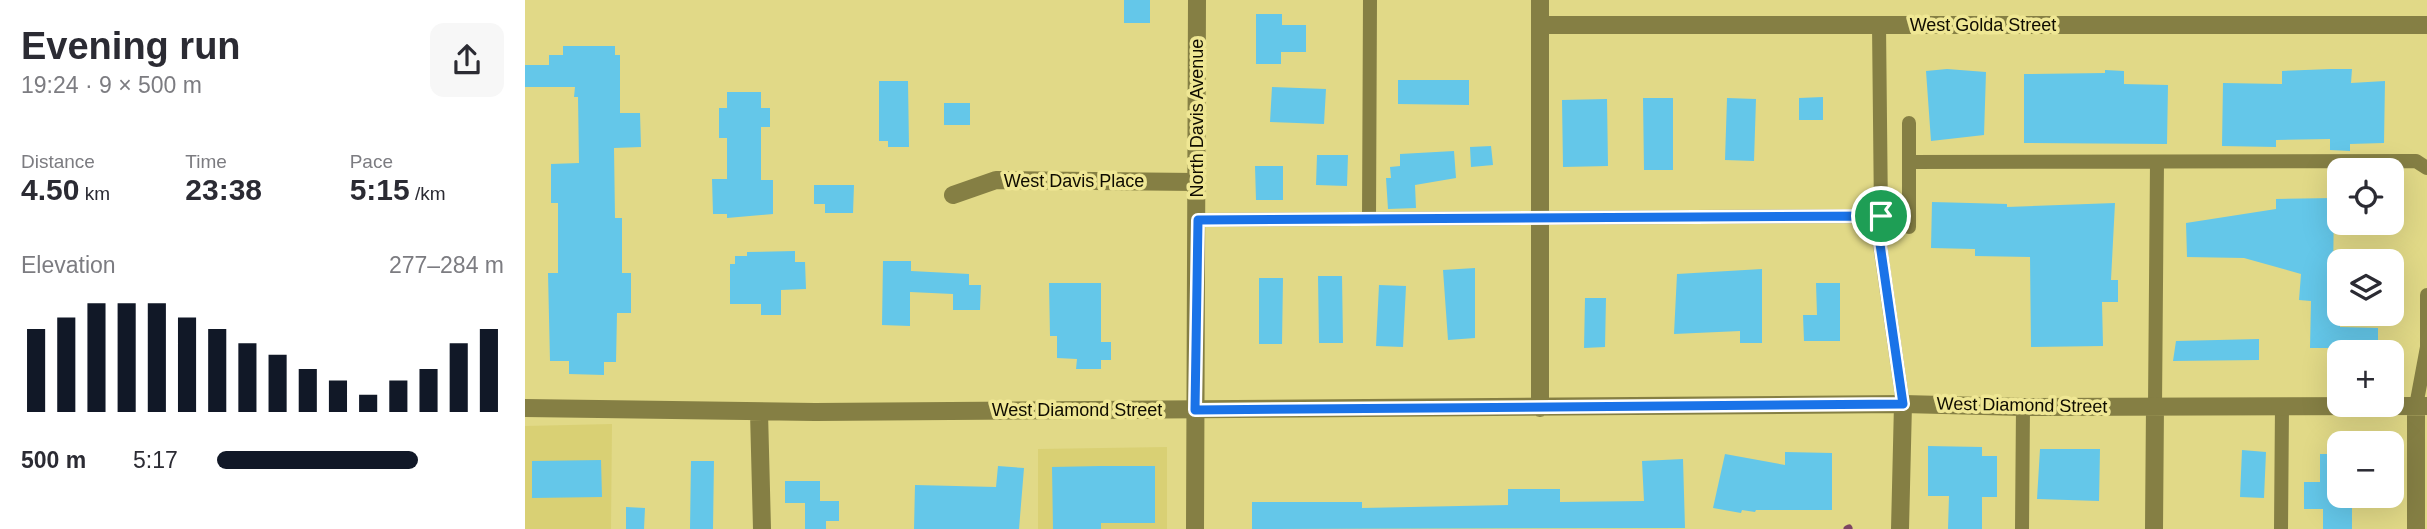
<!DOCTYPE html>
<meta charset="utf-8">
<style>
body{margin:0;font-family:Helvetica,sans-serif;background:#f7f7f7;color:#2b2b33;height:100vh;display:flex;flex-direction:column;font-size:26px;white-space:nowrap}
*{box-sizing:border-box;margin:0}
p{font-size:23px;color:#7c7c81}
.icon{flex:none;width:38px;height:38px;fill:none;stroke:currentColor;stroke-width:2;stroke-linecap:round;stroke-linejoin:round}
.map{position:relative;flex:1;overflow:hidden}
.details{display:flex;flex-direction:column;background:#fff;width:525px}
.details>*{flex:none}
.controls{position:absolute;left:1802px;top:158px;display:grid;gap:14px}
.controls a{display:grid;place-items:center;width:77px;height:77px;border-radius:14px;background:#fff;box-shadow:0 7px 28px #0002;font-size:35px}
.pin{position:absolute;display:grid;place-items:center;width:60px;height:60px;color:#fff;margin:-30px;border:4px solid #fff;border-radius:50%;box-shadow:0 2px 7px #0007}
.round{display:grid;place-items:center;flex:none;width:74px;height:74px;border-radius:14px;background:#f7f7f7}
.head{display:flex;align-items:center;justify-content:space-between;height:119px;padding:0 21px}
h1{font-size:38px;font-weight:700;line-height:52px}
.metrics{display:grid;grid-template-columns:repeat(3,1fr);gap:10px;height:119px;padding:7px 21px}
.metrics div{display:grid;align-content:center}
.metrics b{font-size:30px;font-weight:700}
.metrics small{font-size:19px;font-weight:400}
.metrics p{font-size:19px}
.chart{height:196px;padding:14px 21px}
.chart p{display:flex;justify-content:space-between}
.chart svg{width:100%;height:126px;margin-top:7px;stroke:#111827;stroke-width:6}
ul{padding:0 21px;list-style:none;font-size:23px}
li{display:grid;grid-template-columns:112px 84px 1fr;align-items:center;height:52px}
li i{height:18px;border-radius:9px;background:#111827}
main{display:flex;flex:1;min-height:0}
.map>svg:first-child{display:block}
.built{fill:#d9d074}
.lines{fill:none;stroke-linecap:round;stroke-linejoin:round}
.stream{stroke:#7d4563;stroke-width:7}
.building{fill:#64c7e9}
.service{stroke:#857f44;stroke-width:14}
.minor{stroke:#857f44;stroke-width:18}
.tertiary{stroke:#857f44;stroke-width:18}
.route-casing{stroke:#fff;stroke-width:14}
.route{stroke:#1a73e8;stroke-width:9}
.labels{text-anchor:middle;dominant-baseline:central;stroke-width:7;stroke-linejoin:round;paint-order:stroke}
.street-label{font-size:18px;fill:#0f0c00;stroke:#efe794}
</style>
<main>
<section class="details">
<div class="head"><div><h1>Evening run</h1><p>19:24 · 9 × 500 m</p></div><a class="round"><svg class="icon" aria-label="share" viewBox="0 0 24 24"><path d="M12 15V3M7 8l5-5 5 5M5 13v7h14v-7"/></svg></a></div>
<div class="metrics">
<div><p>Distance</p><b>4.50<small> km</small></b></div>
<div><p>Time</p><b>23:38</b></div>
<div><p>Pace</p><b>5:15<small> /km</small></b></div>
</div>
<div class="chart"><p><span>Elevation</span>277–284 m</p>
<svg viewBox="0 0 160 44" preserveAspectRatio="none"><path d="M5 44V15M15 44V11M25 44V6M35 44V6M45 44V6M55 44V11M65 44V15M75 44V20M85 44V24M95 44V29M105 44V33M115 44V38M125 44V33M135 44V29M145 44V20M155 44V15"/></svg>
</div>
<ul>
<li><b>500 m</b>5:17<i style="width:70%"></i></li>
</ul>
</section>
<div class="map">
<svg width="1902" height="529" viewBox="0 0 1902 529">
<rect width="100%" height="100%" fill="#e1d987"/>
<path class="built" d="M 87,424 L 86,529 L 0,529 L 0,426 Z
M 642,447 L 642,529 L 513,529 L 513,449 Z"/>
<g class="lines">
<path class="stream" d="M 1322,529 L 1324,528"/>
</g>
<path class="building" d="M 599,0 L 625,0 L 625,23 L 599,23 Z
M 731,14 L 757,14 L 757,25 L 781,25 L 781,52 L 756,52 L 756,64 L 731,64 Z
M 38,46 L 90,46 L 90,55 L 95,55 L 95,113 L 115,113 L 116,147 L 89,148 L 90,218 L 97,218 L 97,273 L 106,273 L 106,313 L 92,313 L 91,362 L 79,362 L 79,375 L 44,374 L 44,361 L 25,361 L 23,273 L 33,273 L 33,203 L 26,203 L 26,164 L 54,163 L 53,97 L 49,97 L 50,87 L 0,87 L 0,65 L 24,65 L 24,55 L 38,55 Z
M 1422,69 L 1461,72 L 1459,135 L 1406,141 L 1401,71 Z
M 1806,69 L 1827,69 L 1826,83 L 1860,81 L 1859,143 L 1825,144 L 1825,151 L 1805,150 L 1805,139 L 1751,140 L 1751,147 L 1697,146 L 1698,83 L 1757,84 L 1757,71 Z
M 1580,70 L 1599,71 L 1599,84 L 1643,85 L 1642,144 L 1499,143 L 1499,74 L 1580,73 Z
M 873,80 L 944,80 L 944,105 L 873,104 Z
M 354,81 L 383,81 L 384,147 L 363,147 L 363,141 L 354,141 Z
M 747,87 L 801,89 L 799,124 L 745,122 Z
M 202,92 L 236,92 L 236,108 L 245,108 L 245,127 L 236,127 L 236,180 L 248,180 L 248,214 L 202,218 L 202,214 L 188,214 L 187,179 L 202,179 L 202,138 L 194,138 L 194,108 L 202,108 Z
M 1298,97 L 1298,120 L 1274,120 L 1274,98 Z
M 1118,98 L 1148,98 L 1148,170 L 1119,170 Z
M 1202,98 L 1231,99 L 1229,161 L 1200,160 Z
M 1082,99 L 1083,166 L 1038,167 L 1037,100 Z
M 419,103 L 445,103 L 445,125 L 419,125 Z
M 966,146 L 968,165 L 946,167 L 945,147 Z
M 929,151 L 931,178 L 890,185 L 891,208 L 863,209 L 861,178 L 866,178 L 865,167 L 875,166 L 875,154 Z
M 792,155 L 823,155 L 822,186 L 791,185 Z
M 730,166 L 758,166 L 758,200 L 731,200 Z
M 289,185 L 329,185 L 328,213 L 300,213 L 300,204 L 289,204 Z
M 1809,198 L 1808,282 L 1815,283 L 1815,327 L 1853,328 L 1853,348 L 1785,348 L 1786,301 L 1774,300 L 1776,274 L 1719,258 L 1662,257 L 1661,223 L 1751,209 L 1751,199 Z
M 1407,202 L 1482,204 L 1482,207 L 1590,203 L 1586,280 L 1593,280 L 1593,302 L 1577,302 L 1578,346 L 1506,347 L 1505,257 L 1450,256 L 1450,249 L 1406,248 Z
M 270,251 L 270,262 L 280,262 L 281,289 L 256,290 L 256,315 L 236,315 L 236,304 L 205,304 L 205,264 L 210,264 L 210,256 L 222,256 L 222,252 Z
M 358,261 L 386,261 L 386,271 L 444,274 L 444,285 L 456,285 L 455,310 L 428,310 L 428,294 L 385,292 L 385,326 L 357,325 Z
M 950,268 L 950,338 L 923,340 L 918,270 Z
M 1237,269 L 1237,343 L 1215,343 L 1215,331 L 1149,334 L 1152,274 Z
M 793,276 L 817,276 L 818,343 L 794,343 Z
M 734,278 L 758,278 L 757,344 L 734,344 Z
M 524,283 L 576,283 L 576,342 L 586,342 L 586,360 L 576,360 L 576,369 L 551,369 L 552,359 L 532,358 L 532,336 L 525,336 Z
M 1291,283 L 1315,283 L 1315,341 L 1279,341 L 1278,315 L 1292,315 Z
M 854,285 L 881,286 L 878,347 L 851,346 Z
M 1060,298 L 1081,298 L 1080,347 L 1059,348 Z
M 1734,339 L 1734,360 L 1648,361 L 1651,341 Z
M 1403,446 L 1457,447 L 1457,456 L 1472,456 L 1472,497 L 1457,497 L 1457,529 L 1423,529 L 1424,496 L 1403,496 Z
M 1515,449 L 1575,449 L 1574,501 L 1512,499 Z
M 1717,450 L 1741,452 L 1739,498 L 1715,497 Z
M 1260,452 L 1307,453 L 1307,510 L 1231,510 L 1230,512 L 1217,510 L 1216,513 L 1188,508 L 1200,454 L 1260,465 Z
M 1795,454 L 1815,454 L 1815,495 L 1827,495 L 1827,529 L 1798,529 L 1798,509 L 1779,509 L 1779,482 L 1795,482 Z
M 1158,459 L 1160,528 L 727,529 L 727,502 L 837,502 L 837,508 L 983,505 L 983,489 L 1035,489 L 1035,502 L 1119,501 L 1117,461 Z
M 76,460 L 77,497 L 7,498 L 7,461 Z
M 166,461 L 189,461 L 188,529 L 165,529 Z
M 473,466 L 499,468 L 494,529 L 389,529 L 390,485 L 471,487 Z
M 575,466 L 630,466 L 630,523 L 576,523 L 576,529 L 528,529 L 527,467 Z
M 260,481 L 295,481 L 295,501 L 314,501 L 314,521 L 301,521 L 301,529 L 280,529 L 280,503 L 260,503 Z
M 101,507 L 120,508 L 119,529 L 101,529 Z"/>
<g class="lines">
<path class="service" d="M 1354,25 L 1356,216
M 1384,123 L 1384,227
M 1384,162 L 1891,161 L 1902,168
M 844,219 L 845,0
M 673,220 L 1356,216 L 1354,238 L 1378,404
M 1630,406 L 1632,162
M 1891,406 L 1902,347 L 1902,295
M 1497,529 L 1498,407
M 1756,529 L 1757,406"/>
<path class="minor" d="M 1015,0 L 1015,408
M 1015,25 L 1902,25
M 428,195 L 471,180 L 672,182
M 1891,406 L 1891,529
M 0,408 L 290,412 L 1378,404 L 1498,407 L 1902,406
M 234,412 L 237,529
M 1375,529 L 1378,404
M 1629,529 L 1630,406"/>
<path class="tertiary" d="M 670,529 L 672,0"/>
</g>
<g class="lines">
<g class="route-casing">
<path id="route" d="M 1356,216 L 1354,237 L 1378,404 L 670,410 L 673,220 Z"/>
</g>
<use href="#route" class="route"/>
</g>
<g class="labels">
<g class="street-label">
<text x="1458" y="25">West Golda Street</text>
<text transform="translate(672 118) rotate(-90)">North Davis Avenue</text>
<text x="549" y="181">West Davis Place</text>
<text transform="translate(1497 405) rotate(1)">West Diamond Street</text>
<text x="552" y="410">West Diamond Street</text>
</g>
</g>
</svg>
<div class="controls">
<a><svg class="icon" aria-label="locate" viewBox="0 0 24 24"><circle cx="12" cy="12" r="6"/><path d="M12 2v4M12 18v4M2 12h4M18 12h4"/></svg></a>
<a><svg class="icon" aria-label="layers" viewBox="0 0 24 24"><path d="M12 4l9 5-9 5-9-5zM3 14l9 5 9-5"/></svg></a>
<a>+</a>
<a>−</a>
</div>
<div class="pin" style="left:1356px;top:216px;background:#1e9e55"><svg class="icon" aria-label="arrive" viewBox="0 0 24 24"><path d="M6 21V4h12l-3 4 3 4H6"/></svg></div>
</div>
</main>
